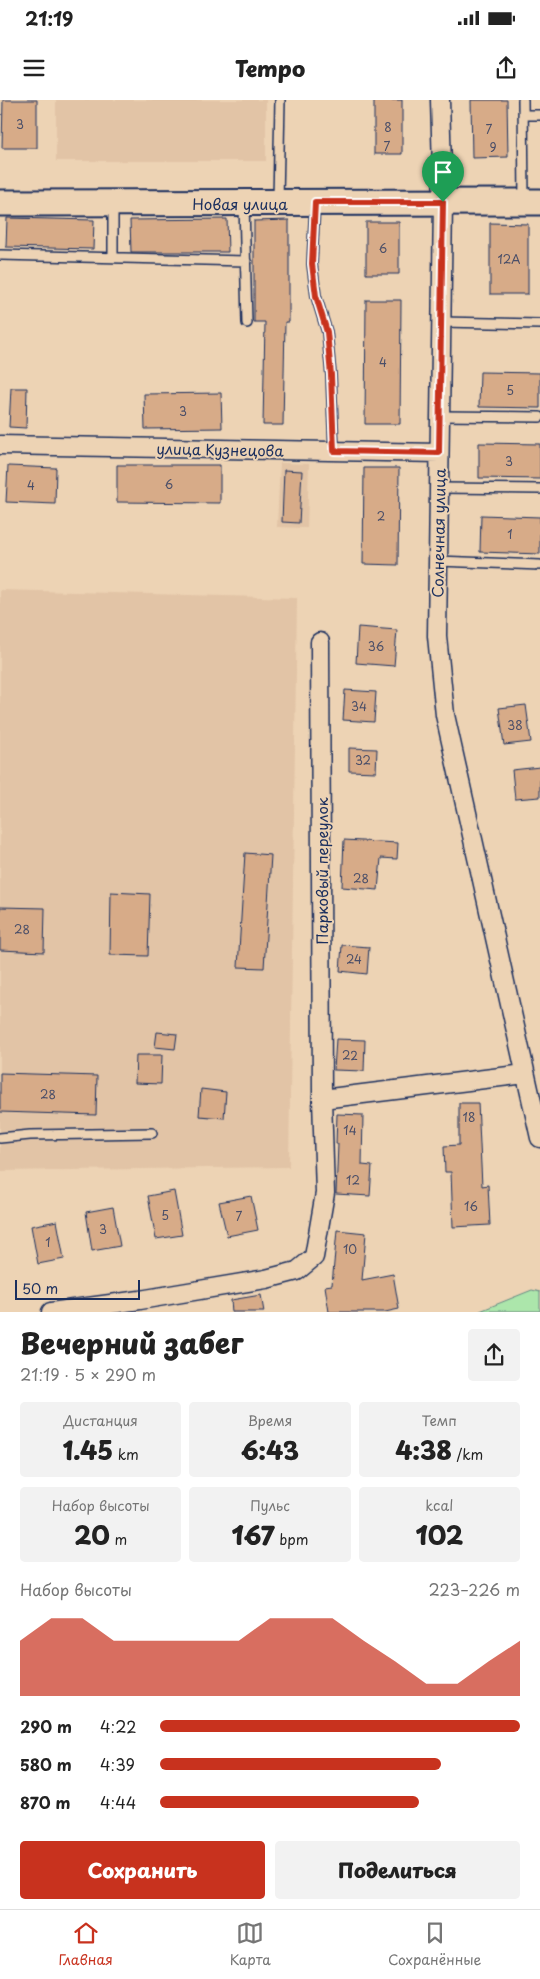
<!DOCTYPE html>
<html lang="ru">
<meta charset="utf-8">
<style>
body{margin:0;font-family:"Playpen Sans",sans-serif;background:#f2f2f2;color:#222;height:100vh;display:flex;flex-direction:column;font-size:19px;white-space:nowrap}
*{box-sizing:border-box;margin:0}
p{font-size:16px;color:#767676}
.icon{flex:none;width:28px;height:28px;fill:none;stroke:currentColor;stroke-width:2;stroke-linecap:round;stroke-linejoin:round}
.map{position:relative;height:1212px;overflow:hidden}
.details{display:flex;flex-direction:column;background:#fff;flex:1}
.details>*{flex:none}
.scale{position:absolute;left:15px;bottom:12px;width:125px;box-sizing:border-box;padding-left:5px;border:2px solid #1b2f5e;border-top:0;font-size:14px;line-height:18px;white-space:nowrap;color:#1b2f5e;-webkit-text-stroke:4px #edd3b4;paint-order:stroke}
.pin{position:absolute;display:grid;place-items:center;width:42px;height:42px;color:#fff;margin:-51px -21px;border-radius:50% 50% 50% 0;rotate:-45deg;box-shadow:0 0 5px #0007}
.pin .icon{rotate:45deg}
.round{display:grid;place-items:center;flex:none;width:52px;height:52px;border-radius:5px;background:#f2f2f2}
.summary{display:flex;align-items:center;justify-content:space-between;height:85px;padding:0 20px}
h1{font-size:28px;font-weight:800;line-height:38px}
.figures{display:grid;grid-template-columns:repeat(3,1fr);gap:8px;height:85px;padding:5px 20px}
.figures div{display:grid;align-content:center;border-radius:5px;background:#f2f2f2;text-align:center}
.figures b{font-size:25px;font-weight:800}
.figures small{font-size:14px;font-weight:400}
.figures p{font-size:14px}
.chart{height:140px;padding:10px 20px}
.chart p{display:flex;justify-content:space-between}
.chart svg{width:100%;height:90px;margin-top:5px;fill:#c8321e;opacity:.7}
.cta{display:flex;gap:10px;margin-top:auto;padding:10px 20px}
.cta a{flex:1;height:58px;border-radius:5px;background:#c8321e;color:#fff;font-size:20px;font-weight:800;line-height:58px;text-align:center}
.cta a+a{background:#f2f2f2;color:#222}
ul{padding:0 20px;list-style:none;font-size:16px}
li{display:grid;grid-template-columns:80px 60px 1fr;align-items:center;height:38px}
li i{height:12px;border-radius:6px;background:#c8321e}
.status{display:flex;justify-content:space-between;align-items:center;height:35px;padding:0 25px;background:#fff;direction:ltr}
.status svg{height:14px;fill:currentColor}
header{display:flex;justify-content:space-between;align-items:center;height:65px;padding:0 20px;background:#fff;font-size:22px;font-weight:800}
.tabs{display:flex;justify-content:space-around;align-items:center;height:70px;border-top:1px solid #e0e0e0;background:#fff;font-size:14px;color:#767676}
.tabs a{display:grid;justify-items:center;gap:2px}
.tabs .active{color:#c8321e}
.map>svg:first-child{display:block}
.built{fill:#e2c4a6}
.green{fill:#ace6ab;stroke:#648a84}
.building{fill:#d7ab88;stroke:#1b2f5e}
.lines{fill:none;stroke-linecap:round;stroke-linejoin:round}
.lane-casing{stroke:#1b2f5e;stroke-width:12}
.street-casing{stroke:#1b2f5e;stroke-width:21}
.secondary-casing{stroke:#1b2f5e;stroke-width:29}
.lane{stroke:#edd3b4;stroke-width:9}
.street{stroke:#edd3b4;stroke-width:18}
.secondary{stroke:#edd3b4;stroke-width:25}
.route-casing{stroke:#fff;stroke-width:10}
.route{stroke:#c8321e;stroke-width:6}
.labels{text-anchor:middle;dominant-baseline:central;stroke-width:4;stroke-linejoin:round;paint-order:stroke}
.number-label{font-size:12px;fill:#4a4e68}
.street-label{font-size:15px;fill:#1b2f5e;stroke:#edd3b4}
</style>
<div class="status"><b>21:19</b><svg viewBox="0 0 49 12"><path d="M0 12V9h3v3zM5 12V6h3v6zM10 12V3h3v9zM15 12V0h3v12zM26 1h20v11H26zM47 4h2v5h-2z"/></svg></div>
<header><svg class="icon" aria-label="menu" viewBox="0 0 24 24"><path d="M4 6h16M4 12h16M4 18h16"/></svg>Tempo<svg class="icon" aria-label="share" viewBox="0 0 24 24"><path d="M12 15V3M7 8l5-5 5 5M5 13v7h14v-7"/></svg></header>
<div class="map">
<svg width="540" height="1212" viewBox="0 0 540 1212">
<rect width="100%" height="100%" fill="#edd3b4"/>
<filter id="ink" filterUnits="userSpaceOnUse"><feTurbulence type="fractalNoise" baseFrequency=".02" numOctaves="2"/><feDisplacementMap in="SourceGraphic" scale="10" xChannelSelector="R" yChannelSelector="G"/><feConvolveMatrix kernelMatrix="1 2 1 2 8 2 1 2 1" color-interpolation-filters="sRGB"/></filter>
<g filter="url(#ink)">
<path class="built" d="M 56,0 L 266,0 L 266,61 L 56,61 Z
M 280,363 L 309,364 L 307,428 L 277,427 Z
M 0,490 L 297,498 L 289,1067 L 0,1071 Z"/>
<path class="green" d="M 532,1190 L 540,1192 L 540,1211 L 480,1211 Z"/>
<path class="building" d="M 3,0 L 37,0 L 37,48 L 2,48 Z
M 374,0 L 402,0 L 402,54 L 374,54 Z
M 471,0 L 507,0 L 508,57 L 472,58 Z
M 7,118 L 94,120 L 93,149 L 6,147 Z
M 227,119 L 228,152 L 131,152 L 130,120 Z
M 289,120 L 289,222 L 285,222 L 283,325 L 263,325 L 265,222 L 254,222 L 254,121 Z
M 366,122 L 399,122 L 399,174 L 366,174 Z
M 490,123 L 528,124 L 528,194 L 490,194 Z
M 366,200 L 401,200 L 400,324 L 365,324 Z
M 480,272 L 540,273 L 540,308 L 479,307 Z
M 11,288 L 27,288 L 26,328 L 9,327 Z
M 221,293 L 222,328 L 145,329 L 144,294 Z
M 479,343 L 540,344 L 540,379 L 479,378 Z
M 117,365 L 220,365 L 220,403 L 117,402 Z
M 8,366 L 56,368 L 55,404 L 6,402 Z
M 364,368 L 399,368 L 398,465 L 363,464 Z
M 284,370 L 302,371 L 299,423 L 282,422 Z
M 481,415 L 540,417 L 540,454 L 480,452 Z
M 358,527 L 397,530 L 394,566 L 356,563 Z
M 345,590 L 376,592 L 374,622 L 343,620 Z
M 526,605 L 531,642 L 504,645 L 499,608 Z
M 349,648 L 377,649 L 376,672 L 349,671 Z
M 540,667 L 540,697 L 515,699 L 512,670 Z
M 344,740 L 398,743 L 397,759 L 381,758 L 378,790 L 342,787 Z
M 245,753 L 271,755 L 264,868 L 238,867 Z
M 111,792 L 150,794 L 148,856 L 110,855 Z
M 0,807 L 45,808 L 44,852 L 0,850 Z
M 342,845 L 369,847 L 367,874 L 340,871 Z
M 157,932 L 177,934 L 175,949 L 155,947 Z
M 336,939 L 365,940 L 364,971 L 334,970 Z
M 136,955 L 162,955 L 161,984 L 135,983 Z
M 0,973 L 97,976 L 96,1015 L 0,1012 Z
M 201,989 L 226,992 L 224,1018 L 199,1016 Z
M 459,1003 L 478,1003 L 482,1086 L 488,1085 L 490,1125 L 453,1127 L 451,1072 L 445,1072 L 444,1046 L 459,1045 Z
M 337,1014 L 363,1015 L 362,1065 L 372,1066 L 370,1096 L 336,1094 L 338,1044 L 336,1044 Z
M 174,1091 L 182,1135 L 156,1139 L 148,1096 Z
M 251,1096 L 258,1130 L 227,1136 L 219,1102 Z
M 113,1107 L 120,1146 L 92,1151 L 86,1112 Z
M 57,1121 L 64,1159 L 38,1164 L 31,1126 Z
M 337,1130 L 366,1133 L 362,1180 L 393,1174 L 399,1209 L 385,1212 L 329,1212 L 325,1186 L 332,1185 Z
M 261,1195 L 264,1212 L 232,1212 L 231,1200 Z"/>
<g class="lines">
<g class="lane-casing">
<path id="lane" d="M 523,0 L 524,100
M 523,15 L 540,15
M 278,100 L 280,0
M 244,103 L 247,223
M 315,103 L 312,164 L 316,196 L 327,232 L 331,275 L 334,351
M 113,105 L 113,157
M 0,155 L 246,161
M 441,222 L 540,224
M 440,316 L 540,317
M 439,388 L 540,389
M 438,461 L 540,465
M 0,1038 L 30,1035 L 152,1033"/>
</g>
<g class="street-casing">
<path id="street" d="M 440,0 L 443,102 L 437,536 L 445,615 L 540,1038
M 0,345 L 439,353
M 322,999 L 525,974
M 51,1212 L 140,1200 L 266,1179 L 297,1171 L 314,1157 L 325,1093 L 322,999 L 320,542"/>
</g>
<g class="secondary-casing">
<path id="secondary" d="M 0,103 L 540,102"/>
</g>
<use href="#lane" class="lane"/>
<use href="#street" class="street"/>
<use href="#secondary" class="secondary"/>
</g>
</g>
<g class="lines" filter="url(#ink)">
<g class="route-casing">
<path id="route" d="M 315,102 L 443,102 L 439,353 L 334,351 L 331,275 L 327,232 L 316,196 L 312,164 Z"/>
</g>
<use href="#route" class="route"/>
</g>
<g class="labels">
<g class="number-label">
<text x="20" y="24">3</text>
<text x="388" y="27">8</text>
<text x="489" y="29">7</text>
<text x="387" y="46">7</text>
<text x="493" y="47">9</text>
<text x="383" y="148">6</text>
<text x="509" y="159">12А</text>
<text x="383" y="262">4</text>
<text x="510" y="290">5</text>
<text x="183" y="311">3</text>
<text x="509" y="361">3</text>
<text x="169" y="384">6</text>
<text x="31" y="385">4</text>
<text x="381" y="416">2</text>
<text x="510" y="434">1</text>
<text x="376" y="546">36</text>
<text x="359" y="606">34</text>
<text x="515" y="625">38</text>
<text x="363" y="660">32</text>
<text x="361" y="778">28</text>
<text x="22" y="829">28</text>
<text x="354" y="859">24</text>
<text x="350" y="955">22</text>
<text x="48" y="994">28</text>
<text x="469" y="1017">18</text>
<text x="350" y="1030">14</text>
<text x="353" y="1080">12</text>
<text x="471" y="1106">16</text>
<text x="165" y="1115">5</text>
<text x="239" y="1116">7</text>
<text x="103" y="1129">3</text>
<text x="48" y="1142">1</text>
<text x="350" y="1149">10</text>
</g>
<g class="street-label">
<text x="240" y="103">Новая улица</text>
<text transform="translate(220 349) rotate(1)">улица Кузнецова</text>
<text transform="translate(438 433) rotate(-89)">Солнечная улица</text>
<text transform="translate(321 771) rotate(-90)">Парковый переулок</text>
</g>
</g>
</svg>
<div class="scale">50 m</div>
<div class="pin" style="left:443px;top:102px;background:#1e9e55"><svg class="icon" aria-label="arrive" viewBox="0 0 24 24"><path d="M6 21V4h12l-3 4 3 4H6"/></svg></div>
</div>
<section class="details">
<div class="summary"><div><h1>Вечерний забег</h1><p>21:19 · 5 × 290 m</p></div><a class="round"><svg class="icon" aria-label="share" viewBox="0 0 24 24"><path d="M12 15V3M7 8l5-5 5 5M5 13v7h14v-7"/></svg></a></div>
<div class="figures">
<div><p>Дистанция</p><b>1.45<small> km</small></b></div>
<div><p>Время</p><b>6:43</b></div>
<div><p>Темп</p><b>4:38<small> /km</small></b></div>
</div>
<div class="figures">
<div><p>Набор высоты</p><b>20<small> m</small></b></div>
<div><p>Пульс</p><b>167<small> bpm</small></b></div>
<div><p>kcal</p><b>102</b></div>
</div>
<div class="chart"><p><span>Набор высоты</span>223–226 m</p>
<svg viewBox="0 0 160 44" preserveAspectRatio="none"><path d="M0 44V17L10 6L20 6L30 17L40 17L50 17L60 17L70 17L80 6L90 6L100 6L110 17L120 27L130 38L140 38L150 27L160 17V44z"/></svg>
</div>
<ul>
<li><b>290 m</b>4:22<i style="width:100%"></i></li>
<li><b>580 m</b>4:39<i style="width:78%"></i></li>
<li><b>870 m</b>4:44<i style="width:72%"></i></li>
</ul>
<div class="cta"><a>Сохранить</a><a>Поделиться</a></div>
</section>
<nav class="tabs">
<a class="active"><svg class="icon" aria-label="home" viewBox="0 0 24 24"><path d="M3 11l9-7 9 7M6 9v11h12V9"/></svg>Главная</a>
<a><svg class="icon" aria-label="map" viewBox="0 0 24 24"><path d="M3 6l6-2 6 2 6-2v14l-6 2-6-2-6 2zM9 4v14M15 6v14"/></svg>Карта</a>
<a><svg class="icon" aria-label="saved" viewBox="0 0 24 24"><path d="M7 4h10v16l-5-4-5 4z"/></svg>Сохранённые</a>
</nav>
